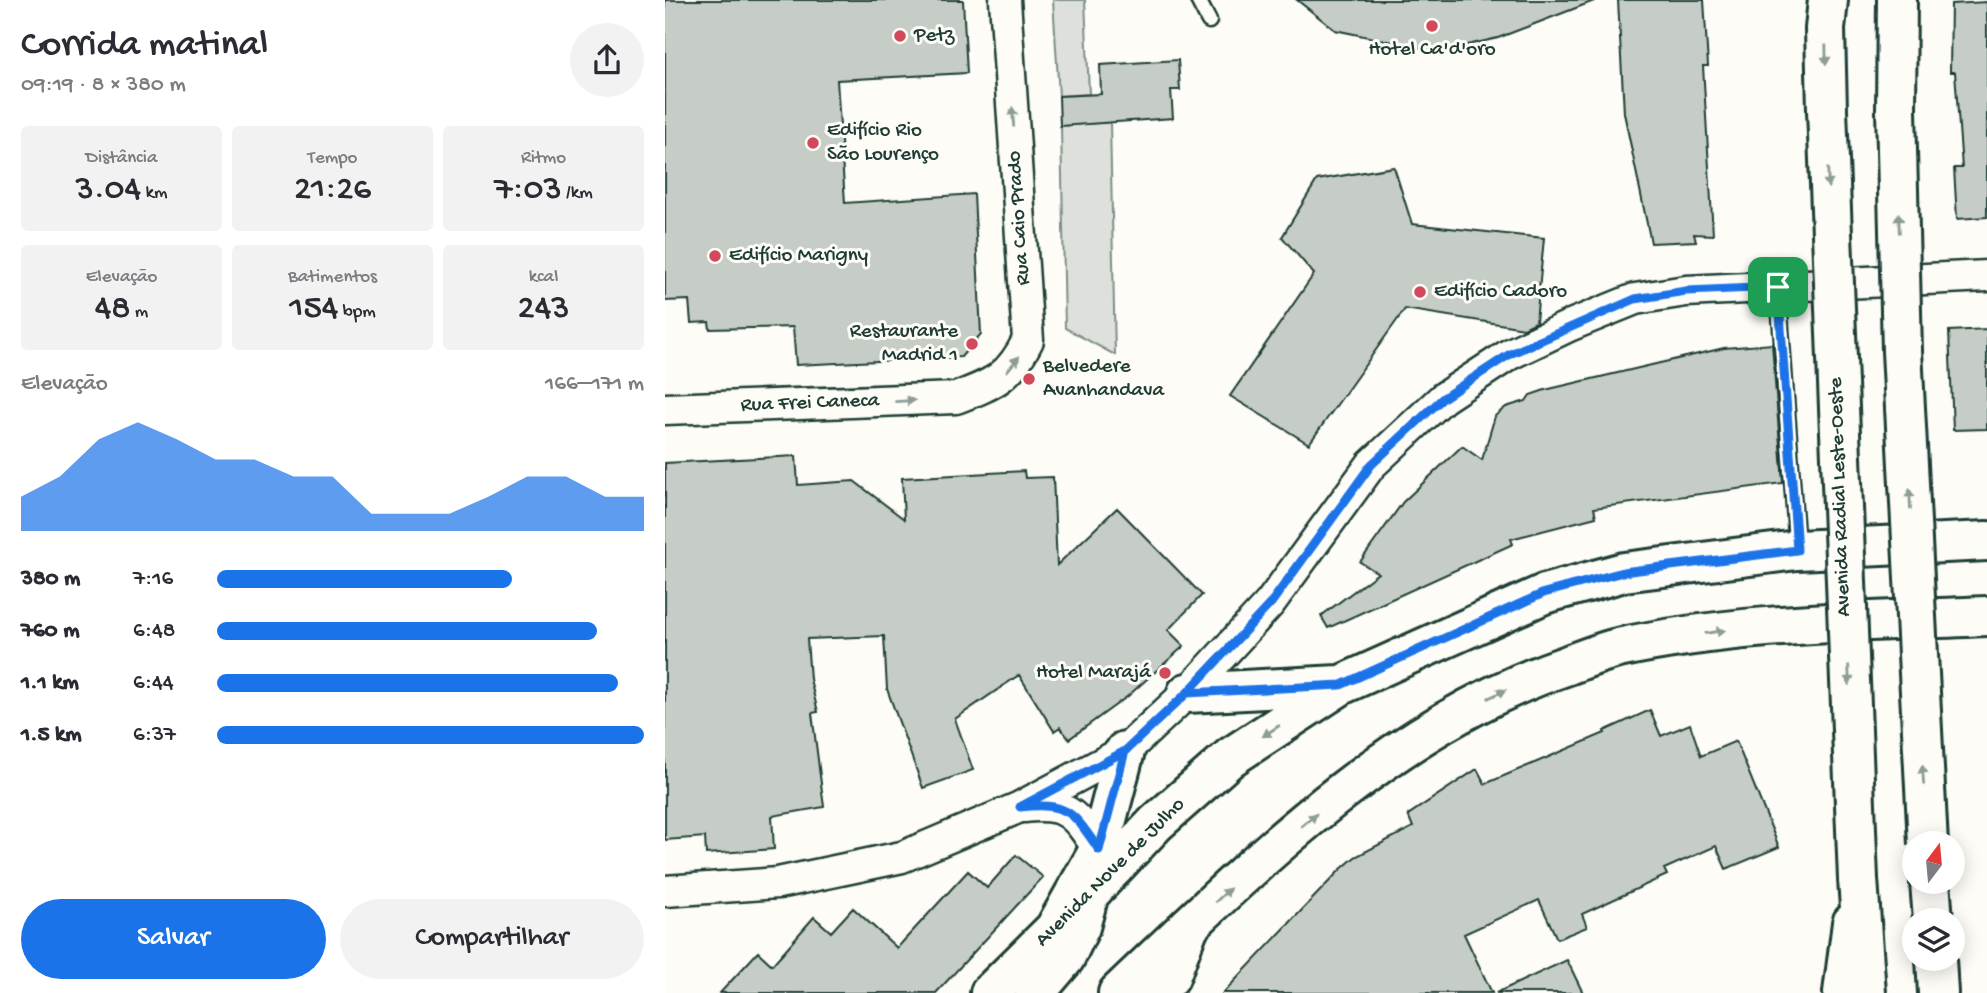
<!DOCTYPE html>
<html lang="pt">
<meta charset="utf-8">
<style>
body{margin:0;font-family:"Gochi Hand",sans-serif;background:#f2f2f3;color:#2b2b33;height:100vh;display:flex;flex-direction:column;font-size:26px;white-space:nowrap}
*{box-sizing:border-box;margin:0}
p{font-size:23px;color:#7c7c81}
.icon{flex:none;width:38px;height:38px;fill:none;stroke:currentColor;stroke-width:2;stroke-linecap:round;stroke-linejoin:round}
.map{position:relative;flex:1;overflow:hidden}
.details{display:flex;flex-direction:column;background:#fff;width:665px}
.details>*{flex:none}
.needle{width:46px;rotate:16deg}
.buttons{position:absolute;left:1237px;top:831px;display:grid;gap:14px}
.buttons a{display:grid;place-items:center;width:63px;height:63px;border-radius:50%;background:#fff;box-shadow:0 4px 18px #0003;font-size:35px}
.pin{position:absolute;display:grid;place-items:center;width:60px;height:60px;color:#fff;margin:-30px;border-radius:14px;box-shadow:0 4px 10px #0006}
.round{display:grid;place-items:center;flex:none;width:74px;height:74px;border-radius:37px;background:#f2f2f3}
.head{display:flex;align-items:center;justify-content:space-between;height:119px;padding:0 21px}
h1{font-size:38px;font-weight:600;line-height:52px}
.metrics{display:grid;grid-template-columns:repeat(3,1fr);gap:10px;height:119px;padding:7px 21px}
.metrics div{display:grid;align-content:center;border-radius:7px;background:#f2f2f3;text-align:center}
.metrics b{font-size:35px;font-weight:600}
.metrics small{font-size:19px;font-weight:400}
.metrics p{font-size:19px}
.chart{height:196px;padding:14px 21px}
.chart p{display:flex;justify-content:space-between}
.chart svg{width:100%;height:126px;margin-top:7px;fill:#1a73e8;opacity:.7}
.button{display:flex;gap:14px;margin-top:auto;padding:14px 21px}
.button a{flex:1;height:80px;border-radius:42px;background:#1a73e8;color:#fff;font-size:28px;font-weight:600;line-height:80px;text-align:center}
.button a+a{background:#f2f2f3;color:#2b2b33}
ul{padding:0 21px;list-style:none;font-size:23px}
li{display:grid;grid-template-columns:112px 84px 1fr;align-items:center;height:52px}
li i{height:18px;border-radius:9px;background:#1a73e8}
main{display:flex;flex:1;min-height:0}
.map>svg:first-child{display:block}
.green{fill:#dde0db;stroke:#7e8e88;stroke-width:2}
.building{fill:#c6cdc7;stroke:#1f3d34;stroke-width:2}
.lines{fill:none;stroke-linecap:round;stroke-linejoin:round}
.lane-casing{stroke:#1f3d34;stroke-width:19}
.street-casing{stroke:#1f3d34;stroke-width:35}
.secondary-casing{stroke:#1f3d34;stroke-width:44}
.primary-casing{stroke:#1f3d34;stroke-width:44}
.highway-casing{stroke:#1f3d34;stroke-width:44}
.lane{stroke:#fdfcf7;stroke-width:14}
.street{stroke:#fdfcf7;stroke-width:30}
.secondary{stroke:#fdfcf7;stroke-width:38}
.primary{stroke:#fdfcf7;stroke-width:38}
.highway{stroke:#fdfcf7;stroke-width:38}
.highway-bridge-casing{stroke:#1f3d34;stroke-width:44;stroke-linecap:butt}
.highway-bridge{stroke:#fdfcf7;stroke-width:38}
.oneway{fill:#8e9c96}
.route-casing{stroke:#fff;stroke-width:14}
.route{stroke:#1a73e8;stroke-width:9}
.poi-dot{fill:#d1495b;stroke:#fdfcf7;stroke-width:2.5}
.labels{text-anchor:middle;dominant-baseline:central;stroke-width:6;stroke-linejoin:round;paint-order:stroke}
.poi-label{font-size:21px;fill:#1f3d34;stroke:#fdfcf7;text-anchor:start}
.street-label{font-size:21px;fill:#1f3d34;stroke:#fdfcf7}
</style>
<main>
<section class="details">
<div class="head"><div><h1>Corrida matinal</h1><p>09:19 · 8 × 380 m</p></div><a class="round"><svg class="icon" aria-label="share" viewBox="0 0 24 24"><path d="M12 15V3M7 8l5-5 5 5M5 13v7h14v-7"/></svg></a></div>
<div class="metrics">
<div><p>Distância</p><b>3.04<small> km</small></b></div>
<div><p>Tempo</p><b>21:26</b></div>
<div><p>Ritmo</p><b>7:03<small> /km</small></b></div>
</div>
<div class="metrics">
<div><p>Elevação</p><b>48<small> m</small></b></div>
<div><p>Batimentos</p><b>154<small> bpm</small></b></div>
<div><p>kcal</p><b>243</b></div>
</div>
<div class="chart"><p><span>Elevação</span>166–171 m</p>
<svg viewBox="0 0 160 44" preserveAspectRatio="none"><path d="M0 44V32L10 25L20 12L30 6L40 12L50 19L60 19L70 25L80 25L90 38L100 38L110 38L120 32L130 25L140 25L150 32L160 32V44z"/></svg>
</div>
<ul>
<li><b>380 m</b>7:16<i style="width:69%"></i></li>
<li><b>760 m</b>6:48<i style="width:89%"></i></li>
<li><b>1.1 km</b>6:44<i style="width:94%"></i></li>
<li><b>1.5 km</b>6:37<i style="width:100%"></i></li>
</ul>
<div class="button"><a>Salvar</a><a>Compartilhar</a></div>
</section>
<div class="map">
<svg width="1322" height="993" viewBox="0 0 1322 993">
<rect width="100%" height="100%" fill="#fdfcf7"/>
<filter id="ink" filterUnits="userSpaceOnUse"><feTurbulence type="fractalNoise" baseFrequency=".0143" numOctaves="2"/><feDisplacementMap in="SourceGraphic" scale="14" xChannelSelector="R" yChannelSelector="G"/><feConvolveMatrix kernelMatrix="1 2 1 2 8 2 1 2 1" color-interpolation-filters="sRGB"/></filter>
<g filter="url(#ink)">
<path class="green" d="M 388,0 L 420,0 L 424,94 L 394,96 Z
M 445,122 L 450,355 L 400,328 L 396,126 Z"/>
<path class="building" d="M 0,0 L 298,0 L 302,73 L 172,80 L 180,203 L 309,194 L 316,334 L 296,357 L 131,365 L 128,327 L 45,329 L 44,322 L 26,323 L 24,300 L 0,301 Z
M 632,0 L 929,0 L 929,1 L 833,38 L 798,46 L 761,49 L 670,30 Z
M 953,0 L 1039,0 L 1043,66 L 1038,66 L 1048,235 L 1029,234 L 1031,241 L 986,243 L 959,113 Z
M 1322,2 L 1322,217 L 1292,219 L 1289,168 L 1297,168 L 1290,72 L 1285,72 L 1286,4 Z
M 513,60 L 515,90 L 506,90 L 508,118 L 395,126 L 394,96 L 436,94 L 435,65 Z
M 729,167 L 747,224 L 879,238 L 871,322 L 859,328 L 740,309 L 644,444 L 565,396 L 649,274 L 617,237 L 652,180 Z
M 1322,329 L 1322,429 L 1288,430 L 1284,331 Z
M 1107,344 L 1118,483 L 929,508 L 931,517 L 846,539 L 848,544 L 663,628 L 656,616 L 713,573 L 695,562 L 738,502 L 797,446 L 817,460 L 830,416 L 841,407 L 861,401 L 865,395 L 880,390 L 1059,348 Z
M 131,456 L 133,485 L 189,481 L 239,519 L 237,478 L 359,471 L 360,478 L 388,477 L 392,565 L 452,508 L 537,595 L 503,630 L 519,646 L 463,696 L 404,739 L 395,727 L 389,731 L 354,675 L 290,719 L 308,770 L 258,788 L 222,689 L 219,636 L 142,639 L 145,679 L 153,712 L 147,713 L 159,807 L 107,816 L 109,849 L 41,854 L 40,837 L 0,840 L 0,463 Z
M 985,710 L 996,736 L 1025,724 L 1036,756 L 1071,741 L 1114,847 L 1061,869 L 1051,846 L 999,869 L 1002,875 L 917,914 L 922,927 L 892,939 L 874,900 L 799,934 L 827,993 L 558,993 L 675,870 L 690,857 L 748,827 L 743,815 L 812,769 L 820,784 L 940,733 L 939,731 Z
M 351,855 L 378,877 L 271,993 L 55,993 L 93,952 L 107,965 L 149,917 L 166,932 L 188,908 L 232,948 L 303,871 L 322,888 Z
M 902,960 L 918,993 L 831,993 Z"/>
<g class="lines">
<g class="lane-casing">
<path id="lane" d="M 533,0 L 544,21
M 1113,287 L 1132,549"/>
</g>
<g class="street-casing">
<path id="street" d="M 0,409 L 291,398 C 330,383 344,378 363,340 L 340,0
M 359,807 C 404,802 410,815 434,850
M 0,891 L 113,883 L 237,857 L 355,807 L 460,751 L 522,693 L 605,603 L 706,465 L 778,398 L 845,354 L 906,325 L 970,299 L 1021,291 L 1322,276"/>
</g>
<g class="secondary-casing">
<path id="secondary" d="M 388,932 L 434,850 L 460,751
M 325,993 L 406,913
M 491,993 L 505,977 L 524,926
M 1178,993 L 1187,923"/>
</g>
<g class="primary-casing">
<path id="primary" d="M 522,693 L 674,685
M 370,993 L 400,958 L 415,927 L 424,894 L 491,823 L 566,757 L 676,685 L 879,594 L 959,572 L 1132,550 L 1322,541
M 453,993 C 587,866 725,725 903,665 C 919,659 936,652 953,648 C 1074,622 1199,622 1322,616"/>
</g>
<g class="highway-casing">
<path id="highway" d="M 1162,110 L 1160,29 L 1163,0
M 1231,110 L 1232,0
M 1193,879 L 1201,993
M 1265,882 L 1268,920
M 1271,959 L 1273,993"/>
</g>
<use href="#lane" class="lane"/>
<use href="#street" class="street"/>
<use href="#secondary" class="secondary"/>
<use href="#primary" class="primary"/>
<use href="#highway" class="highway"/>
<g class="highway-bridge-casing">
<path id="highway-bridge" d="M 1162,110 L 1193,879
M 1231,110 L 1237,351 L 1263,844"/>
</g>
<use href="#highway-bridge" class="highway-bridge"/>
</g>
<defs><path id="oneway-solid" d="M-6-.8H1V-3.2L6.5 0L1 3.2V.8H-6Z" transform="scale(1.75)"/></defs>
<g class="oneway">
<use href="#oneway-solid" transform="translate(1161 55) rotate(89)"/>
<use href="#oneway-solid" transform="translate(348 117) rotate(-94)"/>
<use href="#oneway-solid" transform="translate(1163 178) rotate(89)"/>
<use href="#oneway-solid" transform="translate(1234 223) rotate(-92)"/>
<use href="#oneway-solid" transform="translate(348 364) rotate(-50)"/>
<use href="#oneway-solid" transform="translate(240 401) rotate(-3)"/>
<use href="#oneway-solid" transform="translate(1245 499) rotate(-93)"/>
<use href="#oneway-solid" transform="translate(1050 632) rotate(-9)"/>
<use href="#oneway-solid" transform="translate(1184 675) rotate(88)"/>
<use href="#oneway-solid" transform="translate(832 694) rotate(-26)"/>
<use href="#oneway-solid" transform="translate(606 731) rotate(147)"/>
<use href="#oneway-solid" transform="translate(1258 775) rotate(-94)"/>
<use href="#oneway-solid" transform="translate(644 820) rotate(-39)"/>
<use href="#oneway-solid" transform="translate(558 895) rotate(-43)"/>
</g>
</g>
<g class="lines" filter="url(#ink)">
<g class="route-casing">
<path id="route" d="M 1113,287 L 1021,291 L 970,299 L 845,354 L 778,398 L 706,465 L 606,603 L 522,693 L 460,751 L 355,807 C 403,802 408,812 434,850 L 460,751 L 522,693 L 676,685 L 879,593 L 958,572 L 1132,550 L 1113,287"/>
</g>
<use href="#route" class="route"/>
</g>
<g class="poi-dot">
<circle cx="767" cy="26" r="7"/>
<circle cx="235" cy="36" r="7"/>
<circle cx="148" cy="143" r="7"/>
<circle cx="50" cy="256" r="7"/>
<circle cx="755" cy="292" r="7"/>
<circle cx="307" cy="344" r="7"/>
<circle cx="364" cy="379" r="7"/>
<circle cx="500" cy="673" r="7"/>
</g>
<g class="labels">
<g class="poi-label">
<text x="249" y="36">Petz</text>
<text x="767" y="50" text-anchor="middle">Hotel Ca'd'oro</text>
<text x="162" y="131">Edifício Rio<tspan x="162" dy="24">São Lourenço</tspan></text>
<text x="64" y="256">Edifício Marigny</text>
<text x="769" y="292">Edifício Cadoro</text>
<text x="293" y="332" text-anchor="end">Restaurante<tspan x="293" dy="24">Madrid 1</tspan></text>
<text x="378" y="367">Belvedere<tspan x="378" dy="24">Avanhandava</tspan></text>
<text x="486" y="673" text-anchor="end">Hotel Marajá</text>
</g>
<g class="street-label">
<text transform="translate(355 218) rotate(-94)">Rua Caio Prado</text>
<text transform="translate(145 404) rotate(-2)">Rua Frei Caneca</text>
<text transform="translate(1176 497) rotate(-92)">Avenida Radial Leste-Oeste</text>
<text transform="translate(446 873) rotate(-45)">Avenida Nove de Julho</text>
</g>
</g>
</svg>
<div class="buttons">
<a><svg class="needle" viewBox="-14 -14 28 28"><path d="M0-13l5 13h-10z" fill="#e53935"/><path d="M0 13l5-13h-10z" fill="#7c7c81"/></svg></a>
<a><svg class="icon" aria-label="layers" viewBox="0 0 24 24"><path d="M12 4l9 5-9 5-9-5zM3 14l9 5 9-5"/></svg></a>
</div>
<div class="pin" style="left:1113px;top:287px;background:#1e9e55"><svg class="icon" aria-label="arrive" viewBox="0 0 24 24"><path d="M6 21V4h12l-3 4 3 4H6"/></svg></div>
</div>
</main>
